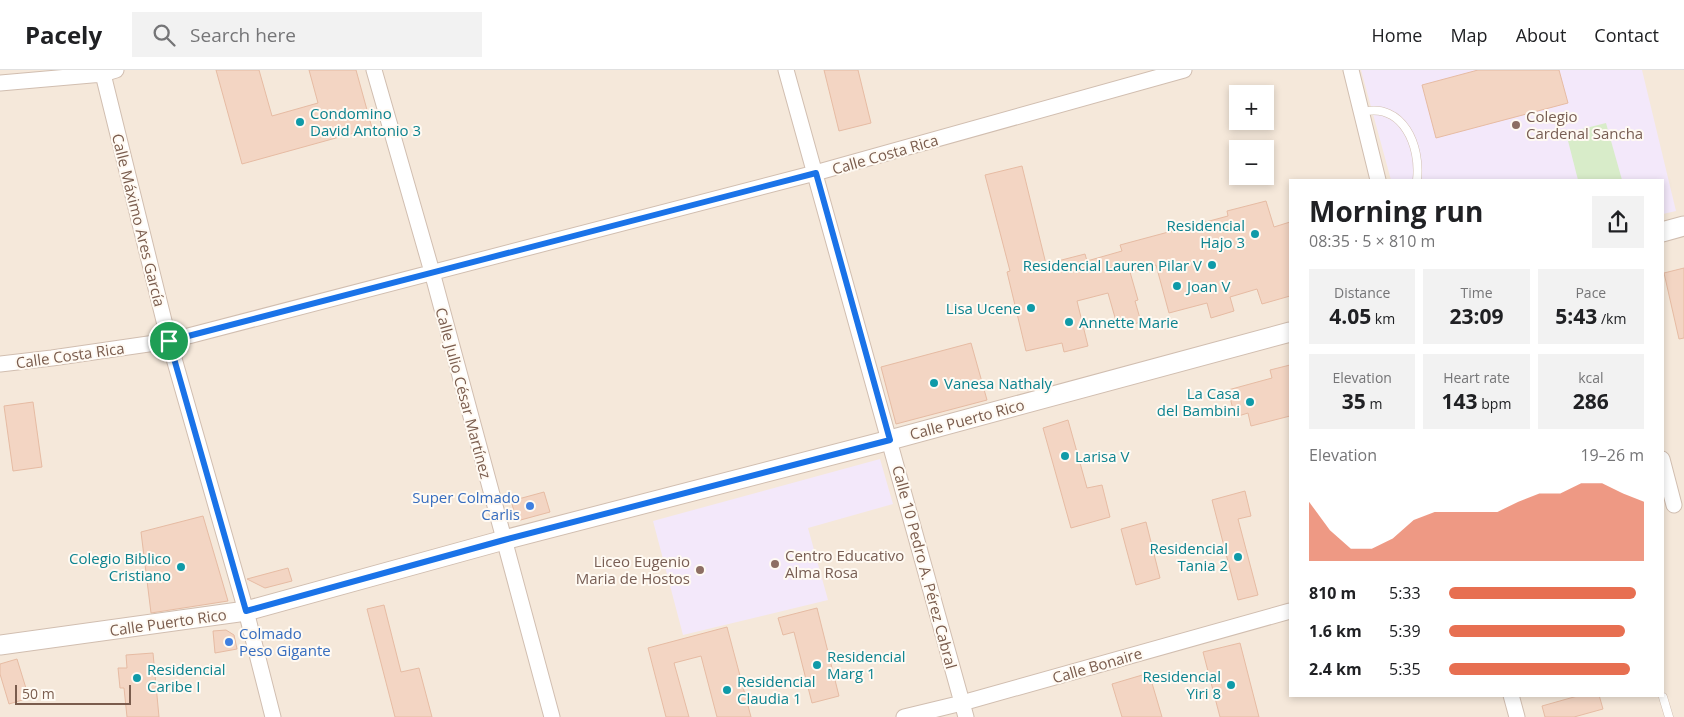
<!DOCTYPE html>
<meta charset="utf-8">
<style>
body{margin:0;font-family:"Open Sans",sans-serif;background:#f2f2f2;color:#202124;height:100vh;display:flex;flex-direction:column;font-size:19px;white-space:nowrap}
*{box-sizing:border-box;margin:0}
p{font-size:16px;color:#757577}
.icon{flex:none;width:28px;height:28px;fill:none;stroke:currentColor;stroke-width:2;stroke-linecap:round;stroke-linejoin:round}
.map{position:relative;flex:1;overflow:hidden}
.details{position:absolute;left:1289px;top:109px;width:375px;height:518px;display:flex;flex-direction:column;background:#fff;border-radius:0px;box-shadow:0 2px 8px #0003}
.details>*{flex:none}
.fabs{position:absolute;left:1229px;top:15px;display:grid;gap:10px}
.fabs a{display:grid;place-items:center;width:45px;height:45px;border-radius:0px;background:#fff;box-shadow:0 2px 8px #0003;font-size:25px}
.scale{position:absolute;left:15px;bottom:12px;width:116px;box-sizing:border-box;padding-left:5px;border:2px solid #7a5c4d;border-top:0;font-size:14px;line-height:18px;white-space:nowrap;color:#7a5c4d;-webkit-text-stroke:4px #fffaf3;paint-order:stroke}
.pin{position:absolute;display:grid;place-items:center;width:42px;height:42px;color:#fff;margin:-21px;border:2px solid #fff;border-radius:50%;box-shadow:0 1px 5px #0007}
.round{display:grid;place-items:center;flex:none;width:52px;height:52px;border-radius:0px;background:#f2f2f2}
.headline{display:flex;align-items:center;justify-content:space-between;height:85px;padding:0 20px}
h1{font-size:28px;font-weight:700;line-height:38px}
.stats{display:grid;grid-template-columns:repeat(3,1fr);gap:8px;height:85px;padding:5px 20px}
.stats div{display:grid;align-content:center;border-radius:0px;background:#f2f2f2;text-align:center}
.stats b{font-size:21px;font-weight:700}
.stats small{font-size:14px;font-weight:400}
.stats p{font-size:14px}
.chart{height:140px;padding:10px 20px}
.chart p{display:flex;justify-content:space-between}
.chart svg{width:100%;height:90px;margin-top:5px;fill:#e76f51;opacity:.7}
ul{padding:0 20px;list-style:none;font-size:16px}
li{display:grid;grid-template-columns:80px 60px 1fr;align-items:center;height:38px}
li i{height:12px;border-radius:6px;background:#e76f51}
header{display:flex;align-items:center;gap:30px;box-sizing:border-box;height:70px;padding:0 25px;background:#fff;border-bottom:1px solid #e0e0e0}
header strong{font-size:24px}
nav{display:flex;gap:28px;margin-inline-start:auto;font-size:18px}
.search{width:350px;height:45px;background:#f2f2f2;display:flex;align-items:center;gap:12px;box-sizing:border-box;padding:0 18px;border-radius:0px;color:#757577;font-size:19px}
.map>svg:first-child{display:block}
.residential{fill:#f5e8da;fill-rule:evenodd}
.education{fill:#f3e8fa}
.green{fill:#d8ecc9}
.building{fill:#f3d5c3;stroke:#e6bba3}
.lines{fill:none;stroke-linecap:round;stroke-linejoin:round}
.service-casing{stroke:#d1beb0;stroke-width:9}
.minor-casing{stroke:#d1beb0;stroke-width:17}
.tertiary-casing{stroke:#d1beb0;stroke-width:21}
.service{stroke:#fff;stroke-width:8}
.minor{stroke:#fff;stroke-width:15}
.tertiary{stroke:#fff;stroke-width:19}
.route-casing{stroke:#fff;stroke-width:10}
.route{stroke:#1a73e8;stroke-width:6}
.culture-dot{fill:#0f9aa8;stroke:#fffaf3;stroke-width:2}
.education-dot{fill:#8d6e63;stroke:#fffaf3;stroke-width:2}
.shop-dot{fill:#3f7fe0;stroke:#fffaf3;stroke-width:2}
.labels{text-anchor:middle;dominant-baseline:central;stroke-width:4;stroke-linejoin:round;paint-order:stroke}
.culture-label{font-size:15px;fill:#0d838f;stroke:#fffaf3;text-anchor:start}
.education-label{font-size:15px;fill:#785e54;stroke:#fffaf3;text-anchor:start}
.street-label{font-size:15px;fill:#7a5c4d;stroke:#fffaf3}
.shop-label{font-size:15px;fill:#366cbe;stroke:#fffaf3;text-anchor:end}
</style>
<header>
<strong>Pacely</strong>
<div class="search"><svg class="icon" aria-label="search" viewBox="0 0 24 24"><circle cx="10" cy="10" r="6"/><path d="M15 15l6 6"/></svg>Search here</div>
<nav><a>Home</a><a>Map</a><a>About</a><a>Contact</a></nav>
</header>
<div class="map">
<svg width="1684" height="647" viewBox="0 0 1684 647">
<rect width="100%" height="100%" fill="#fdf6ec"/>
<path class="residential" d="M 0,0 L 1684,0 L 1684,647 L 0,647 ZM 1238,24 L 1265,24 L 1265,51 L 1238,51 ZM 1238,79 L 1265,79 L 1265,106 L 1238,106 ZM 1290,110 L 1662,110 L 1662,625 L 1290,625 Z"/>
<path class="education" d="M 1361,0 L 1642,0 L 1676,141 L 1663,144 L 1662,110 L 1391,110 Z
M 880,389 L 893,434 L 808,458 L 828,530 L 683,565 L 653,451 Z"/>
<path class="green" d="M 1606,53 L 1622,110 L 1578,110 L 1566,63 Z"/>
<path class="building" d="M 216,0 L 259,0 L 272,46 L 318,33 L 309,0 L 356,0 L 372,58 L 242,94 Z
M 824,0 L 858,0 L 871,53 L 839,61 Z
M 1478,0 L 1559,0 L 1568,33 L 1436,68 L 1422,15 Z
M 1022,96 L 1046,194 L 1085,184 L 1087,191 L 1122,181 L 1120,175 L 1228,146 L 1227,141 L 1266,131 L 1274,157 L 1290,152 L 1290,226 L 1262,234 L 1257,219 L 1230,227 L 1234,241 L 1211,248 L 1207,233 L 1169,243 L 1156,195 L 1130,202 L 1138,230 L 1135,231 L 1141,252 L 1118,258 L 1108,223 L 1077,231 L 1088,276 L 1064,282 L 1062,273 L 1026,281 L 1007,202 L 1010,201 L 985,105 Z
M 1684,198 L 1684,268 L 1679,269 L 1664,203 Z
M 971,273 L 987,330 L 896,354 L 881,297 Z
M 1290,295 L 1290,346 L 1251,356 L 1248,343 L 1235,347 L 1228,320 L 1272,308 L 1270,300 Z
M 33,332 L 42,397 L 13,401 L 4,336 Z
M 1068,350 L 1087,418 L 1102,415 L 1110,447 L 1071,458 L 1043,358 Z
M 1245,421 L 1251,446 L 1238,449 L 1258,525 L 1238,530 L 1212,430 Z
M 544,422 L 550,442 L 517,451 L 511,431 Z
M 203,446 L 228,531 L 151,543 L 141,462 Z
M 1146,452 L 1160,508 L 1136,515 L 1121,459 Z
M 288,498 L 292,511 L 265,518 L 247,509 Z
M 384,535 L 401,602 L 419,598 L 432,647 L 395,647 L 367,539 Z
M 817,538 L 839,626 L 812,633 L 794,562 L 783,565 L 778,548 Z
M 727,557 L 751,647 L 717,647 L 701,586 L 674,593 L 689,647 L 666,647 L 648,578 Z
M 226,560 L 234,565 L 237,579 L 215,583 L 213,561 Z
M 1240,573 L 1259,647 L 1220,647 L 1203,582 Z
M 153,583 L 159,647 L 127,647 L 124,618 L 120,618 L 118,598 L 127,598 L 126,585 Z
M 17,589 L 29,628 L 9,634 L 0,604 L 0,594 Z
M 1149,603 L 1162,647 L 1122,647 L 1112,614 Z
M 1581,625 L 1599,625 L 1603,639 L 1574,647 L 1545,647 L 1542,636 Z"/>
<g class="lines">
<g class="service-casing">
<path id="service" d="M 1362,42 C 1403,32 1421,76 1417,110
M 1663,627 L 1669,647"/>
</g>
<g class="minor-casing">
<path id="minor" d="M 102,0 L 169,271 L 246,541 L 273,647
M 374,0 L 432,202 L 552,647
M 786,0 L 966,647
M 1351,0 L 1378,110
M 0,13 L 103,4 L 116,0
M 0,294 L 52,288 L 169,271 L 815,103 L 1184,0
M 1662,389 L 1674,435
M 1511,625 L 1517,647
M 904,647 L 962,633 L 1290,541"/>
</g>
<g class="tertiary-casing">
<path id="tertiary" d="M 1662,162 L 1684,156
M 0,575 L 246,541 L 504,470 L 890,370 L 1290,262"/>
</g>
<use href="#service" class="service"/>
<use href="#minor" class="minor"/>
<use href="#tertiary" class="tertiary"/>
</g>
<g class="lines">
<g class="route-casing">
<path id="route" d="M 816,103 L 890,370 L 504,470 L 246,541 L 169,271 Z"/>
</g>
<use href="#route" class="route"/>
</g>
<g class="culture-dot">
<circle cx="300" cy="52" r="5"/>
<circle cx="1255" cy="164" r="5"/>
<circle cx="1212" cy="195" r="5"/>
<circle cx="1177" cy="216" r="5"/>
<circle cx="1031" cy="238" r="5"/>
<circle cx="1069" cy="252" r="5"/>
<circle cx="934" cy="313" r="5"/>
<circle cx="1250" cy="332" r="5"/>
<circle cx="1065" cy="386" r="5"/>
<circle cx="1238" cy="487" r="5"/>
<circle cx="181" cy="497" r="5"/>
<circle cx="817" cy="595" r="5"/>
<circle cx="137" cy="608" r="5"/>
<circle cx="1231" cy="615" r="5"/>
<circle cx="727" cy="620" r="5"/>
</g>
<g class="education-dot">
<circle cx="1516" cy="55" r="5"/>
<circle cx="775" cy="494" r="5"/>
<circle cx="700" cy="500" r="5"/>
</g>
<g class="shop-dot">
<circle cx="530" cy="436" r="5"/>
<circle cx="229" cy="572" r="5"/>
</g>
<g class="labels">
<g class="culture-label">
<text x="310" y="43">Condomino<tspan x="310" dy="17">David Antonio 3</tspan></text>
<text x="1245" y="155" text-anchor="end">Residencial<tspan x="1245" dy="17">Hajo 3</tspan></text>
<text x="1202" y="195" text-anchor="end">Residencial Lauren Pilar V</text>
<text x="1187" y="216">Joan V</text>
<text x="1021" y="238" text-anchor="end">Lisa Ucene</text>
<text x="1079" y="252">Annette Marie</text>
<text x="944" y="313">Vanesa Nathaly</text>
<text x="1240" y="323" text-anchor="end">La Casa<tspan x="1240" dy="17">del Bambini</tspan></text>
<text x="1075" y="386">Larisa V</text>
<text x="1228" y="478" text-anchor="end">Residencial<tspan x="1228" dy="17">Tania 2</tspan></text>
<text x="171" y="488" text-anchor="end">Colegio Biblico<tspan x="171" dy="17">Cristiano</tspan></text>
<text x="827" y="586">Residencial<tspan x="827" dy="17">Marg 1</tspan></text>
<text x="147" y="599">Residencial<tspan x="147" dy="17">Caribe I</tspan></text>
<text x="1221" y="606" text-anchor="end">Residencial<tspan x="1221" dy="17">Yiri 8</tspan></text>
<text x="737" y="611">Residencial<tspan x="737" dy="17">Claudia 1</tspan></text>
</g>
<g class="education-label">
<text x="1526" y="46">Colegio<tspan x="1526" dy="17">Cardenal Sancha</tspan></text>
<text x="785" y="485">Centro Educativo<tspan x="785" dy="17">Alma Rosa</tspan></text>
<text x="690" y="491" text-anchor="end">Liceo Eugenio<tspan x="690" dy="17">Maria de Hostos</tspan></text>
</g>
<g class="street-label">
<text transform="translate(885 84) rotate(-16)">Calle Costa Rica</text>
<text transform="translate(139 150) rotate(76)">Calle Máximo Ares García</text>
<text transform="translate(70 285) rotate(-8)">Calle Costa Rica</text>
<text transform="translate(464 323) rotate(75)">Calle Julio César Martínez</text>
<text transform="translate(967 349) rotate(-15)">Calle Puerto Rico</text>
<text transform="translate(925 497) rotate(75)">Calle 10 Pedro A. Pérez Cabral</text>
<text transform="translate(168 552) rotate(-8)">Calle Puerto Rico</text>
<text transform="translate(1097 595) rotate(-16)">Calle Bonaire</text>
</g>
<g class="shop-label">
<text x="520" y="427">Super Colmado<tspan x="520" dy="17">Carlis</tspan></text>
<text x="239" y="563" text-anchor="start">Colmado<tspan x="239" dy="17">Peso Gigante</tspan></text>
</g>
</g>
</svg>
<div class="fabs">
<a>+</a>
<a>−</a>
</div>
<div class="scale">50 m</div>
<div class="pin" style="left:169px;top:271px;background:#1e9e55"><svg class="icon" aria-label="arrive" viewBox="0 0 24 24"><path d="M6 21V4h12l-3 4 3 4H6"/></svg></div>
<section class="details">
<div class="headline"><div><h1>Morning run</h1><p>08:35 · 5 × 810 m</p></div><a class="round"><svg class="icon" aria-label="share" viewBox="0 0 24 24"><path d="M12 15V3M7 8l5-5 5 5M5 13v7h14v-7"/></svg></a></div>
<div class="stats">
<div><p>Distance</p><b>4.05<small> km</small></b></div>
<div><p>Time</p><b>23:09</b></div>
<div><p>Pace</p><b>5:43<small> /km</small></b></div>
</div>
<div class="stats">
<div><p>Elevation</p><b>35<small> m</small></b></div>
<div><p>Heart rate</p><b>143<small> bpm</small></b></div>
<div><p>kcal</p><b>286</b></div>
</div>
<div class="chart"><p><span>Elevation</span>19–26 m</p>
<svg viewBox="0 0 160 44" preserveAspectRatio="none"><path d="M0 44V15L10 29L20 38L30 38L40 33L50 24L60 20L70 20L80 20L90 20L100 15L110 11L120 11L130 6L140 6L150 11L160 15V44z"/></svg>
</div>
<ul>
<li><b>810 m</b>5:33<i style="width:96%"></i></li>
<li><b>1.6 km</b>5:39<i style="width:90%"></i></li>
<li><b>2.4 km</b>5:35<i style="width:93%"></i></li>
</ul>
</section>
</div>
